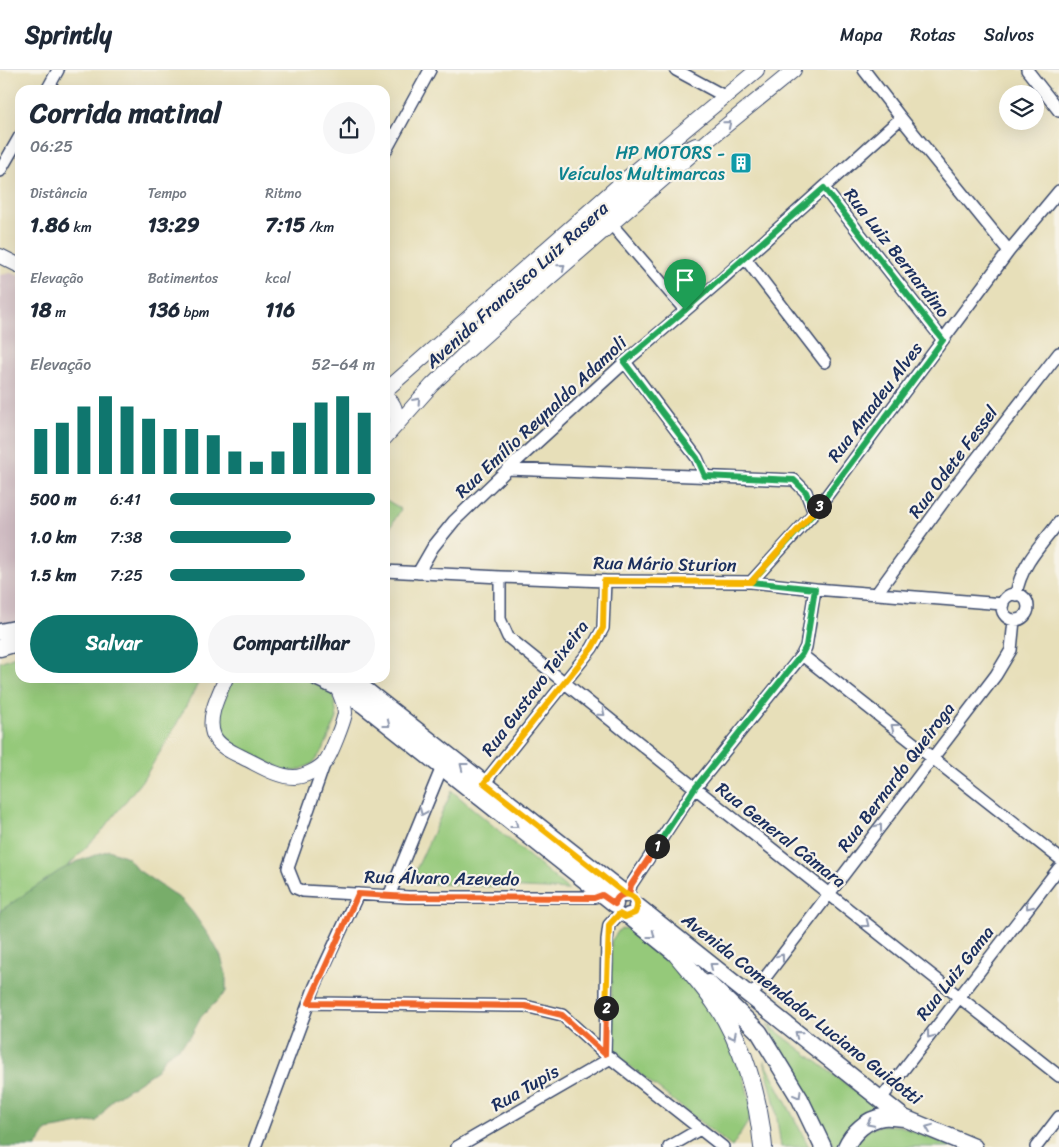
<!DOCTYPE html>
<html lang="pt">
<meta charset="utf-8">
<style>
body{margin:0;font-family:Sriracha,sans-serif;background:#f6f6f7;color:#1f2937;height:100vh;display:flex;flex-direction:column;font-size:19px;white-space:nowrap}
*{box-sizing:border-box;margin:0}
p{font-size:16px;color:#747a83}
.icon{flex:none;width:28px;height:28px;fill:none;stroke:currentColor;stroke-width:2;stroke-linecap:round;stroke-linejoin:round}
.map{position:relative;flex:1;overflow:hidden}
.panel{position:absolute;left:15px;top:15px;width:375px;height:598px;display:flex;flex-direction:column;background:#fff;border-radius:15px;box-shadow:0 5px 20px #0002}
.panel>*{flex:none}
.tools{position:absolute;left:999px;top:15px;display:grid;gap:10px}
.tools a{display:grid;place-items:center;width:45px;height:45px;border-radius:50%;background:#fff;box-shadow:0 5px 20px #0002;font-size:25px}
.pin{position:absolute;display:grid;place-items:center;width:42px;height:42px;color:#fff;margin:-51px -21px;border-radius:50% 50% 50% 0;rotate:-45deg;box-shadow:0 0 5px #0007}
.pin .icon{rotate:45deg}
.km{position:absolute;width:25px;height:25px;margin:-12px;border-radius:50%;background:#222;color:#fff;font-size:14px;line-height:25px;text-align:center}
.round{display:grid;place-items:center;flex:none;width:52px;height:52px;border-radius:26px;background:#f6f6f7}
.headline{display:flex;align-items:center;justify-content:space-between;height:85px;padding:0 15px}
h1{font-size:28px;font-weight:700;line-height:38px}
.metrics{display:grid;grid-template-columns:repeat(3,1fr);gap:8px;height:85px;padding:5px 15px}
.metrics div{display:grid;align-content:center}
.metrics b{font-size:21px;font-weight:700}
.metrics small{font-size:14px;font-weight:400}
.metrics p{font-size:14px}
.chart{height:140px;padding:10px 15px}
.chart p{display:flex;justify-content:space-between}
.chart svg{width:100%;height:90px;margin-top:5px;stroke:#0f766e;stroke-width:6}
.button{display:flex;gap:10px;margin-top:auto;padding:10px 15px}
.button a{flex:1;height:58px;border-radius:30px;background:#0f766e;color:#fff;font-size:20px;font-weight:700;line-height:58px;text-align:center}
.button a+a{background:#f6f6f7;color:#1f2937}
ul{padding:0 15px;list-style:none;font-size:16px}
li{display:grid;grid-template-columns:80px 60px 1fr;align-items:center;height:38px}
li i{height:12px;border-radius:6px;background:#0f766e}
header{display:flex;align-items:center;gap:30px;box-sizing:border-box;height:70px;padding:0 25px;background:#fff;border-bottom:1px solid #e0e1e3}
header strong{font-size:24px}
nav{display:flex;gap:28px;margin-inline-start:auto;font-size:18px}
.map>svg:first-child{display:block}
.industrial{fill:#d2bec5}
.green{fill:#95c97a;stroke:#587c6c}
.forest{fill:#78ad6a;stroke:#4a6e64}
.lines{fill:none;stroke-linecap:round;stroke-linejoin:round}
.minor-casing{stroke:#3a496c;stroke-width:14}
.tertiary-casing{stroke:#3a496c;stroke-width:16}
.secondary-casing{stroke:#3a496c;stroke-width:19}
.primary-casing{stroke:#3a496c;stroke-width:20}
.minor{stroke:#fff;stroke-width:11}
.tertiary{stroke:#fff;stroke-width:14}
.secondary{stroke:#fff;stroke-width:16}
.primary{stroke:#fff;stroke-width:18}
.oneway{stroke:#8d97ae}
.split-1-casing{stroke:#fff;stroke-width:10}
.split-2-casing{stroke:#fff;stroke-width:10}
.split-3-casing{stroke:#fff;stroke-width:10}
.split-4-casing{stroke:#fff;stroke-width:10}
.split-1{stroke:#22a559;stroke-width:6}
.split-2{stroke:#f0652b;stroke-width:6}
.split-3{stroke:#f5b400;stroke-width:6}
.split-4{stroke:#22a559;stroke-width:6}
.labels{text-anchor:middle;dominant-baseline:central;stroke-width:4.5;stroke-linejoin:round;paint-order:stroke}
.culture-label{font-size:18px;fill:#0d838f;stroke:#f7f3e8;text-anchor:end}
.street-label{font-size:18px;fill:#1b2f5e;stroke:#f7f3e8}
</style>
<header>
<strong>Sprintly</strong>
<nav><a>Mapa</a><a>Rotas</a><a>Salvos</a></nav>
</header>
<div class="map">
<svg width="1059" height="1077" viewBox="0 0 1059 1077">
<rect width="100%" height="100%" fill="#f7f3e8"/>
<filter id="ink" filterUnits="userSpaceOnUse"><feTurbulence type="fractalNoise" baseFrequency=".02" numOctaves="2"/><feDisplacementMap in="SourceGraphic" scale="10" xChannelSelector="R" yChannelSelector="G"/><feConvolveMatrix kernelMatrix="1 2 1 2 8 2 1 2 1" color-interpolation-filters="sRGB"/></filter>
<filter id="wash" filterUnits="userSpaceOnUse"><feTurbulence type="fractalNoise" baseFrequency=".0096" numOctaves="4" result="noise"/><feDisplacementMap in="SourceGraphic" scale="20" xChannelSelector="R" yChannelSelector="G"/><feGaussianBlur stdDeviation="1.12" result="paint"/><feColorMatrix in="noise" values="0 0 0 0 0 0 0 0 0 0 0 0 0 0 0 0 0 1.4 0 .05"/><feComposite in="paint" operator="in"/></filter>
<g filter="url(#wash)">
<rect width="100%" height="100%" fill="#e7dfb9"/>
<path class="industrial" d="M 11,203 L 20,206 L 20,551 L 0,556 L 0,205 Z"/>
<path class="green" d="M 385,429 L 401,439 L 385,466 Z
M 20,584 L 20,608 L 201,608 L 170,666 L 144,708 L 102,761 L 57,807 L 0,853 L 0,592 Z
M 232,608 L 302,608 L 333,621 L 337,648 L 323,680 L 312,694 L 297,701 L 287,701 L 228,674 L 221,663 L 218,646 Z
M 452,721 L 569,820 L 410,813 Z
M 636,857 L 675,889 L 711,935 L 740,991 L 753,1044 L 732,1077 L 612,982 L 611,871 L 620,859 Z
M 767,954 L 883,1042 L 841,1077 L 835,1077 Z
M 764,990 L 809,1077 L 781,1077 L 775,1035 Z
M 882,1055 L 900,1056 L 953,1077 L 853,1077 L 868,1060 Z"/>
<path class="forest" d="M 109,780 L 127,787 L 138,800 L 182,830 L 193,843 L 213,872 L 221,887 L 226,904 L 226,922 L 201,947 L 192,964 L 180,977 L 165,987 L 157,1000 L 112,1030 L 97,1051 L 47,1060 L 36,1077 L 0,1077 L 0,841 L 59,801 L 76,792 Z"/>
</g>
<g filter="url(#ink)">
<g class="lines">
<g class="minor-casing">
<path id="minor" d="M 676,0 L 726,27
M 864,0 L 901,48 L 1009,181
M 1027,0 L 1059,41
M 47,20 L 58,0
M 385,82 L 430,0
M 0,101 L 20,66
M 824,118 L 943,270
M 612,155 L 685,240
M 745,188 L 825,292
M 625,292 L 697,388 L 705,406
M 508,399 L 794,410 L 806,422 L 814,443
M 385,501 L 500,507 L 605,511 L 751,512 L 815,519 L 1003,534
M 418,503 L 433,477 L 454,451 L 508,399 L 625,292 L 721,210 L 901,48
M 500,507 L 500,549 L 508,567 L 695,718 L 1059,1006
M 751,512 L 814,443 L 1009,181 L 1059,121
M 877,523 L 949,424 L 1059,283
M1002 537a13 13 0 1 1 26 0a13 13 0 1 1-26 0Z
M 1016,525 C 1020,496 1042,474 1059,452
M 802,585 L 1059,788
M 325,692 L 288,798 L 296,818 L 303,821 L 408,827 L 594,827 L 602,825
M 484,713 L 592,578 L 603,558 L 605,511
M 629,824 L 631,815 L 695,718 L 802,585 L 806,577 L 815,519
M 389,826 L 442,697
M 751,926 L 996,605 L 1011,580 L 1014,550
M 309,933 L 525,936 L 562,945 L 605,984 L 723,1077
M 605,984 L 607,870 L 609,855 L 619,844
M 880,1030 L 1059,798
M 255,1077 L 315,916 L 358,824
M 457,1077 L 611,988
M 669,1077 L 700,1059
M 1036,1077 L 1059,1047"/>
</g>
<g class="tertiary-casing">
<path id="tertiary" d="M 0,186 L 20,196
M 474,268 L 487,249 L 539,201 L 673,86 L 696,75
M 385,321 L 621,113 L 757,0
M 385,325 C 395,334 397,341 396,355
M 385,368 L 432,315 L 461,287 L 547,210 L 712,67 L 794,0
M 226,608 C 219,624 206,648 214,666 C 219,677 234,683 244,688 C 259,695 277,707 294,707 C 304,707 319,699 325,692 C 330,687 344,651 345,643 C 345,634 340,625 337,617"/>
</g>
<g class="secondary-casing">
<path id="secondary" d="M 0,562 L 20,558
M 0,578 L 20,572
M 318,608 L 337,617 L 365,636 L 615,834
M 347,608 L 359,615 L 625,824
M 637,836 L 904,1048 L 974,1077
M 629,846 L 685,891
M 708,913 L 759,962 L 800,1029 L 823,1077
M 846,1077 C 852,1063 867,1049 883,1047 C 890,1046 898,1048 904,1048"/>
</g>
<g class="primary-casing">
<path id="primary" d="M 676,883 C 689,899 703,915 715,932 C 743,972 759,1029 763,1077"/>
</g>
<use href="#minor" class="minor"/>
<use href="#tertiary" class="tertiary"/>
<use href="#secondary" class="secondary"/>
<use href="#primary" class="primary"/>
</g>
<defs><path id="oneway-chevron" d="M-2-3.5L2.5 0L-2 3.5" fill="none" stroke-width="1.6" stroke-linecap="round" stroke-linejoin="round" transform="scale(1.25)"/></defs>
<g class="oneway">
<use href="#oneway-chevron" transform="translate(728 54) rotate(-39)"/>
<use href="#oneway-chevron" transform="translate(562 197) rotate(-40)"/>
<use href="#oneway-chevron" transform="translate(417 331) rotate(-48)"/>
<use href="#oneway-chevron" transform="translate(602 643) rotate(39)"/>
<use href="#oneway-chevron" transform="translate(387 654) rotate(38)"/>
<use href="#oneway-chevron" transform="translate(894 657) rotate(-142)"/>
<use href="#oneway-chevron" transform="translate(463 696) rotate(-142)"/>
<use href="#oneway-chevron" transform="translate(423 742) rotate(113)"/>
<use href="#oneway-chevron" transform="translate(515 755) rotate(38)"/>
<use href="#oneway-chevron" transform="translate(879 757) rotate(-53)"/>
<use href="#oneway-chevron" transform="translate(1029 836) rotate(128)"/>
<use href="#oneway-chevron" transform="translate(866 854) rotate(38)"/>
<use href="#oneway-chevron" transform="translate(652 865) rotate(38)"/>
<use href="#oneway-chevron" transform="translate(781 887) rotate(-53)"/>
<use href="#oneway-chevron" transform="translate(713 896) rotate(-142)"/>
<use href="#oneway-chevron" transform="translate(798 964) rotate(-141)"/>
<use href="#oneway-chevron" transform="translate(930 965) rotate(127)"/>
<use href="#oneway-chevron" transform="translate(733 966) rotate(62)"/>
<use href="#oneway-chevron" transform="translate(798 1025) rotate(61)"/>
<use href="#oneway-chevron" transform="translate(870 1053) rotate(153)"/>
<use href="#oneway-chevron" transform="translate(929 1058) rotate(-158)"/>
</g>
</g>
<g class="lines" filter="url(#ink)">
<g class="split-1-casing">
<path id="split-1" d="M 657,776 L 695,718 L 802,584 L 806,576 L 815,519 L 751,512 L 814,443 L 806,422 L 794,410 L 705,406 L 697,388 L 624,292 L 685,240"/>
</g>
<g class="split-2-casing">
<path id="split-2" d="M 606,938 L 605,984 L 562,945 L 525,936 L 309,933 L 358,824 L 408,827 L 594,828 L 602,825 L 615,834 C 616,827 621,824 629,824 L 631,815 L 657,776"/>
</g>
<g class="split-3-casing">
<path id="split-3" d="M 606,938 L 609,855 L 619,844 L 625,847 L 635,843 C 640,833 636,825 625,824 L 484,713 L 592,578 L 603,558 L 604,511 L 751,512 L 819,436"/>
</g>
<g class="split-4-casing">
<path id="split-4" d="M 685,240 L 824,118 L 943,270 L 819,436"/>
</g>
<use href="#split-1" class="split-1"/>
<use href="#split-2" class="split-2"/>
<use href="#split-3" class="split-3"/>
<use href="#split-4" class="split-4"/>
</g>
<defs>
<g id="building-square" transform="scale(1.125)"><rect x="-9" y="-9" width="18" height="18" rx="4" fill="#0f9aa8" stroke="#f7f3e8"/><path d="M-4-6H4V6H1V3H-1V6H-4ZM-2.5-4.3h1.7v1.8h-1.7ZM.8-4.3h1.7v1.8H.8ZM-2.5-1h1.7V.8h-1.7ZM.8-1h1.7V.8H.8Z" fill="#fff"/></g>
</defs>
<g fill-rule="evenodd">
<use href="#building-square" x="741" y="93"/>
</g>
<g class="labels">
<g class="culture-label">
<text x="725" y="83">HP MOTORS -<tspan x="725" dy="21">Veículos Multimarcas</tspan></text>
</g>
<g class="street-label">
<text transform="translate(897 183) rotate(52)">Rua Luiz Bernardino</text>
<text transform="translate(517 215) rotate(-42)">Avenida Francisco Luiz Rasera</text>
<text transform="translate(875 332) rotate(-53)">Rua Amadeu Alves</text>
<text transform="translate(541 347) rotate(-43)">Rua Emílio Reynaldo Adamoli</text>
<text transform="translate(953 392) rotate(-53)">Rua Odete Fessel</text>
<text transform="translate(665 494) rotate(1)">Rua Mário Sturion</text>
<text transform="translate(535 618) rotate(-53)">Rua Gustavo Teixeira</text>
<text transform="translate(896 707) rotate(-53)">Rua Bernardo Queiroga</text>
<text transform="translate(781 765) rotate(38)">Rua General Câmara</text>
<text transform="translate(442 808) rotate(1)">Rua Álvaro Azevedo</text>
<text transform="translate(955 903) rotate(-52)">Rua Luiz Gama</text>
<text transform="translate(802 939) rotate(38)">Avenida Comendador Luciano Guidotti</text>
<text transform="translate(525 1018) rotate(-30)">Rua Tupis</text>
</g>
</g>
</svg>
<div class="tools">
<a><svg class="icon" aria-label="layers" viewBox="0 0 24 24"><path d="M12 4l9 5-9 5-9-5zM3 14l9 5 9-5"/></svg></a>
</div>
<div class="pin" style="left:685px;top:240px;background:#1e9e55"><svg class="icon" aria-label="arrive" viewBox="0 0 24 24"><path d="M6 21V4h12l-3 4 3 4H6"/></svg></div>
<b class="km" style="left:657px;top:776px">1</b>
<b class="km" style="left:606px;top:938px">2</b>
<b class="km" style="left:819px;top:436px">3</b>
<section class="panel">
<div class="headline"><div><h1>Corrida matinal</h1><p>06:25</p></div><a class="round"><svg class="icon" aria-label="share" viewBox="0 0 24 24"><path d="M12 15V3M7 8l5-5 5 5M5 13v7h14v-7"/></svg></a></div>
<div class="metrics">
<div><p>Distância</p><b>1.86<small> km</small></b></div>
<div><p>Tempo</p><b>13:29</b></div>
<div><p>Ritmo</p><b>7:15<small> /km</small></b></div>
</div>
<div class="metrics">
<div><p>Elevação</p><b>18<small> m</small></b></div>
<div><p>Batimentos</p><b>136<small> bpm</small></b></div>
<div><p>kcal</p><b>116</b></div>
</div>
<div class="chart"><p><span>Elevação</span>52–64 m</p>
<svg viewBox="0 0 160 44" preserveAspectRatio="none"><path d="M5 44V22M15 44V19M25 44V11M35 44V6M45 44V11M55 44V17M65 44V22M75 44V22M85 44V25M95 44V33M105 44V38M115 44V33M125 44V19M135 44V9M145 44V6M155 44V14"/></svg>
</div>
<ul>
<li><b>500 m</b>6:41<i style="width:100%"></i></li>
<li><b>1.0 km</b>7:38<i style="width:59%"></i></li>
<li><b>1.5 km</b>7:25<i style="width:66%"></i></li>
</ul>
<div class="button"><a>Salvar</a><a>Compartilhar</a></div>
</section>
</div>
